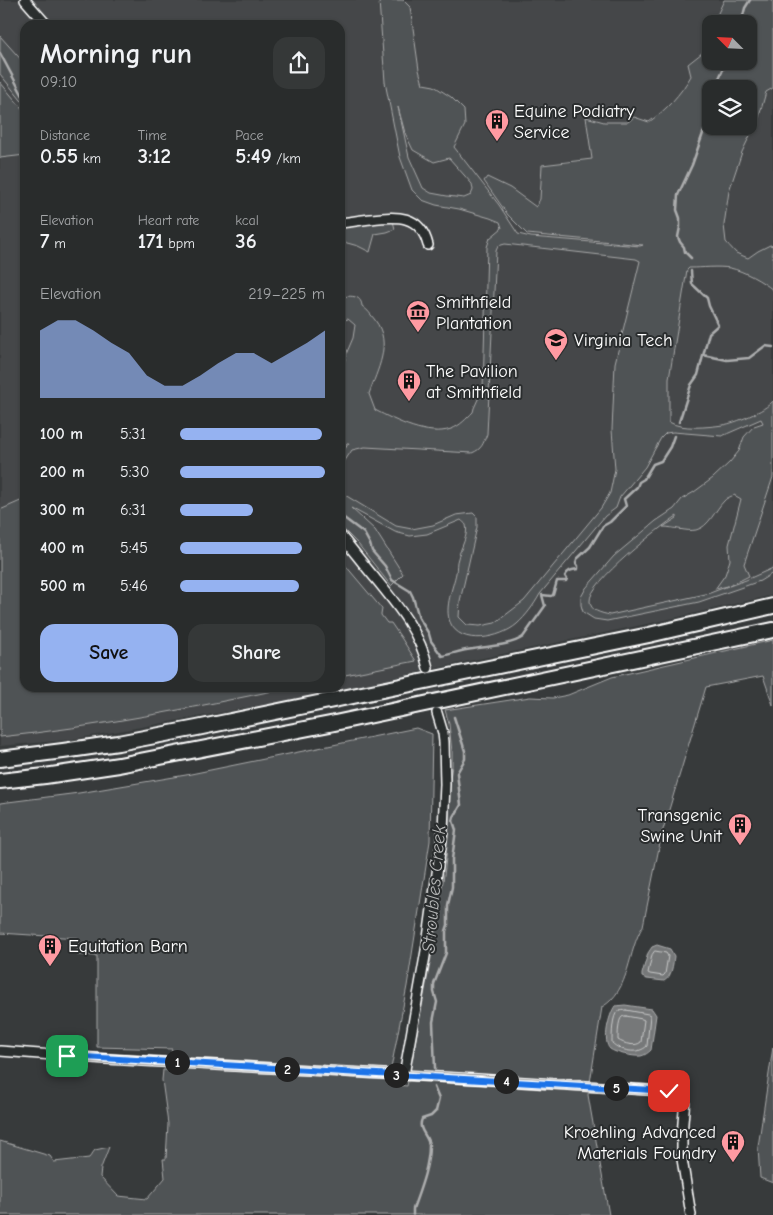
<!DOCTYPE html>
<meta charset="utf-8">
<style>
body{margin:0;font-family:"Comic Neue",sans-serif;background:#353838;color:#f1f3f6;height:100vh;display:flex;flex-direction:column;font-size:19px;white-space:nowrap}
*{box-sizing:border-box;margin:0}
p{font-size:16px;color:#a5a7a9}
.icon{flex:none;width:28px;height:28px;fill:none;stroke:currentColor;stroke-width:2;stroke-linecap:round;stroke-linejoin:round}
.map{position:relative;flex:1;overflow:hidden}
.drawer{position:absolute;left:20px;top:20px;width:325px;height:672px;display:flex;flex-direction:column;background:#292c2c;border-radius:15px;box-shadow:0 1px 4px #0004,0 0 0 1px #454848}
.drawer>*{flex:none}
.needle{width:32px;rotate:294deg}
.fabs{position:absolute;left:702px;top:15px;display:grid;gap:10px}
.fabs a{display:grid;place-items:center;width:55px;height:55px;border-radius:10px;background:#292c2c;box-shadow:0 1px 4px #0004,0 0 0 1px #454848;font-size:25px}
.pin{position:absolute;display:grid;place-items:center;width:42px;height:42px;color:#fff;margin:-21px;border-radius:10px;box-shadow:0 2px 8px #0006}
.km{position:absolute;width:25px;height:25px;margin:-12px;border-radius:50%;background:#222;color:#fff;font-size:14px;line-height:25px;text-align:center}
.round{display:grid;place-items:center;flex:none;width:52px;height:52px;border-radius:15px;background:#353838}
.overview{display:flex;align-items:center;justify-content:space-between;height:85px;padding:0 20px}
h1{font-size:28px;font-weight:800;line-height:38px}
.figures{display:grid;grid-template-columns:repeat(3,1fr);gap:8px;height:85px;padding:5px 20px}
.figures div{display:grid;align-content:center}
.figures b{font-size:21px;font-weight:800}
.figures small{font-size:14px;font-weight:400}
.figures p{font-size:14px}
.chart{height:140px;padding:10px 20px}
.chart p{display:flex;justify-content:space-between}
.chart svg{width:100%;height:90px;margin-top:5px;fill:#95b2f1;opacity:.7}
.cta{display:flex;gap:10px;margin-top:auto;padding:10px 20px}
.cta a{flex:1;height:58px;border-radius:15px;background:#95b2f1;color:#111;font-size:20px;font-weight:800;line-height:58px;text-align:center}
.cta a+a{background:#353838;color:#f1f3f6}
ul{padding:0 20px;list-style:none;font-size:16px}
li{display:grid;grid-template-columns:80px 60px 1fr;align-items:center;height:38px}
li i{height:12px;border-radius:6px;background:#95b2f1}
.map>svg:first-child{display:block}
.built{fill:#444748;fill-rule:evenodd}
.green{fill:#505354;stroke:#a8a9aa;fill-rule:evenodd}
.water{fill:#767879;stroke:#adaeaf}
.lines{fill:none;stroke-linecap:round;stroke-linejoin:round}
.shore{stroke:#c8c9c9;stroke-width:1}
.stream{stroke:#adaeaf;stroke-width:2.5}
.minor-tunnel{stroke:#4b4e4f;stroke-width:9;stroke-dasharray:9 4.5;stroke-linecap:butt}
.minor-casing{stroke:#fff;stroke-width:12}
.highway-casing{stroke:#fff;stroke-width:18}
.minor{stroke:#2a2d2e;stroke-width:9}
.highway{stroke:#2a2d2e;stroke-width:14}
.route-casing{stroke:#fff;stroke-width:10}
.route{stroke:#1a73e8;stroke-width:6}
.labels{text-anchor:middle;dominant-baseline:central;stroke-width:4;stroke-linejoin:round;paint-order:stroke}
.poi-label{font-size:18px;fill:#fff;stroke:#2a2d2e;text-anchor:start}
.water-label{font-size:19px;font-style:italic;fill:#b4b5b5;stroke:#2a2d2e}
</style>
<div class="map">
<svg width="773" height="1215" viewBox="0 0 773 1215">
<rect width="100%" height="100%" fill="#373a3b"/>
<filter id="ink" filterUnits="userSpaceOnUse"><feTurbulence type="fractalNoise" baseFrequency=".02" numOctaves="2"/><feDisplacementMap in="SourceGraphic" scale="10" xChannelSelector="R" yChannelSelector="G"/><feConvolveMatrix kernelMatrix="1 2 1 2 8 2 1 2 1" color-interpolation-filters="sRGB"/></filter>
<g filter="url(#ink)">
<path class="built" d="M 0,0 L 773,0 L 773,595 L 661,621 L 469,661 L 325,694 L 69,740 L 0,746 ZM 711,24 L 749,24 L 749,61 L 711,61 ZM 25,25 L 340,25 L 340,688 L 25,688 ZM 711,89 L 749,89 L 749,126 L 711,126 Z"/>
<path class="green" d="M 389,0 L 403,0 L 410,7 L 419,70 L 423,84 L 434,86 L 451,97 L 464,110 L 465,125 L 454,147 L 499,205 L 518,234 L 531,237 L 640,246 L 643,245 L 527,234 L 508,215 L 484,181 L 487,177 L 510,188 L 536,207 L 540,199 L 542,165 L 592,159 L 586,117 L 604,122 L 628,122 L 634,117 L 649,122 C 667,109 680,95 691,76 L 688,64 L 702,53 L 711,29 L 711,61 L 749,61 L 749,24 L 713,24 L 724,0 L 773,0 L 773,88 L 766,92 L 759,117 L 742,152 L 729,191 L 724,225 L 726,242 L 736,253 L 748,258 L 758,251 L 770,245 L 773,246 L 773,290 C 762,281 744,271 730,268 C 717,266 703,268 689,268 L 687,270 L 669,379 L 669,422 C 682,430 708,427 723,425 C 735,423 765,411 773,401 L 773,477 L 744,564 L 749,576 L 729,586 L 746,580 L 773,568 L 773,573 L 760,581 L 699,602 L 607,621 L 594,619 L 583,612 L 581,605 L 581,597 L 586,588 L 614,556 L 656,521 L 674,509 L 682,499 L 694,492 L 713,478 L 730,462 L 739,451 L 744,437 L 754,426 L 763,423 L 761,419 L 722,436 L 673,432 L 666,433 L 661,438 L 645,467 L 620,497 L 616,508 L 605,516 L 540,594 C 534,605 526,616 517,624 C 501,638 460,647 450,622 C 444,607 453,588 456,573 C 457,568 456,563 458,558 C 460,549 469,535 466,525 C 465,523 463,522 461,520 L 427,534 L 410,536 L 395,532 L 351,508 L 375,530 L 403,574 L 391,586 L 358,544 L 340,526 L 340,492 L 396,526 L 412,529 L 433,525 L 456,515 L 473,513 L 477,517 L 477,527 L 460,601 L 459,617 L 467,625 L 480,626 L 495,623 L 524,601 L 601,508 L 610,493 L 615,469 L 612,430 L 615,363 L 640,261 L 636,259 L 505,244 L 498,246 L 496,251 L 487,434 C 483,444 482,449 472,453 L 365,447 L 352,450 L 340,468 L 340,456 L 349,443 L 347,443 L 340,454 L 340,377 L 347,352 L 353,338 L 355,325 L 348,319 L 340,321 L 340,297 C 349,296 361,294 362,306 C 368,310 371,315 375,320 C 393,344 377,370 369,394 L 375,410 C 396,421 428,437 451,429 C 460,426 467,418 473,412 L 474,408 L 483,388 L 487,247 L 490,238 L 502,228 L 500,222 L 490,218 L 459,209 L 436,205 L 422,200 L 412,190 L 400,157 L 385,82 L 379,1 ZM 711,89 L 749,89 L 749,126 L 711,126 ZM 398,107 L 405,133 L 413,150 L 434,162 L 449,158 L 472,184 L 473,190 L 471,195 L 464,198 L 447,196 L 431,193 L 423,188 L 409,157 ZM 734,495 L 741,499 L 729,545 L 730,560 L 725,575 L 715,589 L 728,586 L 710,593 L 610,615 C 601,613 590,611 590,601 C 588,583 661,526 677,516 L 677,518 L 663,527 C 674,527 686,532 696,530 C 709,527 715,510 724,501 C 726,498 730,497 734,495 Z
M 0,36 L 25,64 L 25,105 L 0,74 Z
M 0,82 L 25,112 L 25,155 L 0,158 Z
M 393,221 L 395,229 L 387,232 L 375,234 L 370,252 L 358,246 L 340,241 L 340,226 Z
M 25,499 L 25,688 L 287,688 C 192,708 97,727 0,737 L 0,510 Z
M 340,559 L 382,609 L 381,615 L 387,623 L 391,623 L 402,639 L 416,661 L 340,676 Z
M 773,640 L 773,705 L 763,676 L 706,687 L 662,833 L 643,926 C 627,951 631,990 602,1007 L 588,1095 L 609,1215 L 0,1215 L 0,1141 L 50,1156 L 54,1162 L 89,1158 L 95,1150 L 109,1147 L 101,1168 L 100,1177 L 118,1196 L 147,1199 L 165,1178 L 163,1159 L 166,1159 L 168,1124 L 162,1080 L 163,1070 L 169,1070 L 172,1049 L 97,1047 L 97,956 L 77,955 L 78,938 L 0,933 L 0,803 L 79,793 L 186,775 L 416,728 L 432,734 L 430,841 L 407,986 L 388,1084 L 407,1086 L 431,958 L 445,868 L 449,825 L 449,784 L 452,766 L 452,752 L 449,724 L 445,710 L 530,697 L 553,698 L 568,695 L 612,677 Z
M 773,1047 L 773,1183 L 760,1178 L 758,1147 Z"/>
<path class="water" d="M 657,945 L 670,949 L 674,956 C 673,964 672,977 664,981 L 647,979 L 642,977 L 642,974 L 648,953 L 652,947 Z
M 625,1005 L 652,1009 L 656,1015 L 651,1050 C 648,1053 645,1055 641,1056 C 634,1057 615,1053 610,1049 C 602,1042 609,1014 615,1006 Z"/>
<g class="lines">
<path class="shore" d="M 655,951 L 666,953 L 668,956 L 665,974 L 663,976 L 650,974 L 648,973 L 652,955 Z
M 626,1010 L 648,1014 L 650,1015 L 647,1046 C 638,1055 620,1051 612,1043 C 612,1036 612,1015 618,1011 C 618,1011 625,1010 626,1010 Z
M 626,1016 L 642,1019 L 644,1020 L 641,1042 C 636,1047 624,1044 618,1040 C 618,1035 618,1020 622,1017 C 623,1016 625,1016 626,1016 Z"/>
<path class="stream" d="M 741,24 L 745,8 L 750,0
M 0,53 L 23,96 L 25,98
M 714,89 L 727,61
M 691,258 L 685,252 L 684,247 L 680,242 L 678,237 L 680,227 L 680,218 L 677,210 L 678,195 L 692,165 L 707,122 L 707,115 L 711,106
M 703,355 L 727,360 L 749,358 L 765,346 L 773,347
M 679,422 L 691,385 L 698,375 L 709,333 L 718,325 L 709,306 L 707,298 L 692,284 L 691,271
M 340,515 L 364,533 L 370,544 L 372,551 L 385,566 L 392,580 L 410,591 L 413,597 L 419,618 L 429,634 L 431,641 L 442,656 C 452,654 462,650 473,649 C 488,646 510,646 523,637 L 545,606 L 542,595 L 551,596 L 553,595 L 557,581 L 566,581 L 567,579 L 565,576 C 568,570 572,570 578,569 L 578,566 L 576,563 L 577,559 L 590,547 L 603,526 L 610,522 L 626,506 L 624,499 L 637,487 L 639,482 L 644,479 L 653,464 L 661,461 L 670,447 L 674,436
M 435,1068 L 433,1022 L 437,1002 L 434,992 L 434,984 L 446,953 L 446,931 L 448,925 L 448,905 L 452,887 L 452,859 L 456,830 L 453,821 L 454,817 L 461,805 L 457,773 L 465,759 L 465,751 L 454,717
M 413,1215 L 413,1209 C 420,1189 429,1167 429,1145 C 428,1135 417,1130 422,1119 L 431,1116 L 436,1111 L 439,1099 L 434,1087"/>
<path class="minor-tunnel" d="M 430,677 L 436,705"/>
<g class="minor-casing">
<path id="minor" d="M 25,0 L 47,25
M 340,223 C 350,222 361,220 371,219 C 397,216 420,214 428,245
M 340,535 C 352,549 363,564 375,578 C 397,605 420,632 428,668
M 0,1051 L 106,1059 L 477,1079 L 678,1092 L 683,1095 L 685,1098 L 682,1135 L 682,1159 L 691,1215
M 404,1075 L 427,945 L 443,830 L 445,784 L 444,742 L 443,733 L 437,713"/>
</g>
<g class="highway-casing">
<path id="highway" d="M 0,759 L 63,751 L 118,743 L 197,728 L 649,635 L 773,606
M 0,781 L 45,776 L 119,765 L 330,724 L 773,630"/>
</g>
<use href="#minor" class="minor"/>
<use href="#highway" class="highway"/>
</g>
</g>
<g class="lines" filter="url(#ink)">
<g class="route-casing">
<path id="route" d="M 67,1056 L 669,1091"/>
</g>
<use href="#route" class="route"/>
</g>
<defs>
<g id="building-pin" transform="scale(1.25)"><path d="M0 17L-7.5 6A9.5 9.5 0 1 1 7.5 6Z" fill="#ff9aa2" stroke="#2a2d2e"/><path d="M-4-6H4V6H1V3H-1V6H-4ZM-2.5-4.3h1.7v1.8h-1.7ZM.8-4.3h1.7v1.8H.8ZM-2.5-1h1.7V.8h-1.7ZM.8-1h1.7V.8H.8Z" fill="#111"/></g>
<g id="museum-pin" transform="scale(1.25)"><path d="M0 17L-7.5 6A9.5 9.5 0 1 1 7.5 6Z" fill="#ff9aa2" stroke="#2a2d2e"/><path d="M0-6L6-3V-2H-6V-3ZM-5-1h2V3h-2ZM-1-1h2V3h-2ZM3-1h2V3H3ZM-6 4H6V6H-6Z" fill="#111"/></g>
<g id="university-pin" transform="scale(1.25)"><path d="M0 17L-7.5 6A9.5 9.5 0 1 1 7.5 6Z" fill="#ff9aa2" stroke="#2a2d2e"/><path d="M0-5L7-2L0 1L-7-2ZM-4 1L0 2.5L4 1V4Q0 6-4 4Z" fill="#111"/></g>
</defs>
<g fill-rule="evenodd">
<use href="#building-pin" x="497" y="121"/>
<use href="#museum-pin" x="418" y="312"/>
<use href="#university-pin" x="556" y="340"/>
<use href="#building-pin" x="409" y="381"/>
<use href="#building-pin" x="740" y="825"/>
<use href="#building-pin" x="50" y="946"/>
<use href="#building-pin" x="733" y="1142"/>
</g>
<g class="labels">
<g class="poi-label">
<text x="514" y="111">Equine Podiatry<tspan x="514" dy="21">Service</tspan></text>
<text x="436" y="302">Smithfield<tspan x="436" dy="21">Plantation</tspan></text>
<text x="574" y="340">Virginia Tech</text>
<text x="426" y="371">The Pavilion<tspan x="426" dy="21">at Smithfield</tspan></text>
<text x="722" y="815" text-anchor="end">Transgenic<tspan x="722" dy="21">Swine Unit</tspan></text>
<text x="68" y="946">Equitation Barn</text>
<text x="716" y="1132" text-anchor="end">Kroehling Advanced<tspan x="716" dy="21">Materials Foundry</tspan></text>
</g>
<g class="water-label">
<text transform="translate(434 889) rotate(-85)">Stroubles Creek</text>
</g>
</g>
</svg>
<div class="fabs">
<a><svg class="needle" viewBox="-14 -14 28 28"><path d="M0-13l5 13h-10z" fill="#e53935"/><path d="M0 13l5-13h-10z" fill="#a5a7a9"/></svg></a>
<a><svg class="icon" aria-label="layers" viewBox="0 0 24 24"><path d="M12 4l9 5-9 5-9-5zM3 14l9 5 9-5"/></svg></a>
</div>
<div class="pin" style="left:67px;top:1056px;background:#1e9e55"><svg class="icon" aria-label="arrive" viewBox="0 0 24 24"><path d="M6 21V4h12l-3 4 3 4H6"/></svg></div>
<div class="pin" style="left:669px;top:1091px;background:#d93025"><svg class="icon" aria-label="check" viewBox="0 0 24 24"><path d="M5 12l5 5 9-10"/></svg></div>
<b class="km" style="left:177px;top:1062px">1</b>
<b class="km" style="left:287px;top:1069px">2</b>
<b class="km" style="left:396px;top:1075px">3</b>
<b class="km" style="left:506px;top:1081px">4</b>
<b class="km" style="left:616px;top:1088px">5</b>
<section class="drawer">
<div class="overview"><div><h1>Morning run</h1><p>09:10</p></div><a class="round"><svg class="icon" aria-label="share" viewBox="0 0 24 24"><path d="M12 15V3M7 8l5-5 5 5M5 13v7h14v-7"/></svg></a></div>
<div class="figures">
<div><p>Distance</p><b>0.55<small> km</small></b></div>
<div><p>Time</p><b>3:12</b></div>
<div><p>Pace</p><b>5:49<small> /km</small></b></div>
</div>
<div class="figures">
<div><p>Elevation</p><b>7<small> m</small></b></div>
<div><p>Heart rate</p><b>171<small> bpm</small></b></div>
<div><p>kcal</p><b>36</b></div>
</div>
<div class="chart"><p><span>Elevation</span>219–225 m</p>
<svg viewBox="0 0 160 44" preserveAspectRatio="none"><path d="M0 44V11L10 6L20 6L30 11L40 17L50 22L60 33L70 38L80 38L90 33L100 27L110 22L120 22L130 27L140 22L150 17L160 11V44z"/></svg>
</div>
<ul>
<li><b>100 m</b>5:31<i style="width:98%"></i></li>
<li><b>200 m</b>5:30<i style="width:100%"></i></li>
<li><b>300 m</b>6:31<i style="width:50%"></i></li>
<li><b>400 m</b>5:45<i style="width:84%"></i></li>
<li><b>500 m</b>5:46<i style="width:82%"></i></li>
</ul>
<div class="cta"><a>Save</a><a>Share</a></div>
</section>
</div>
